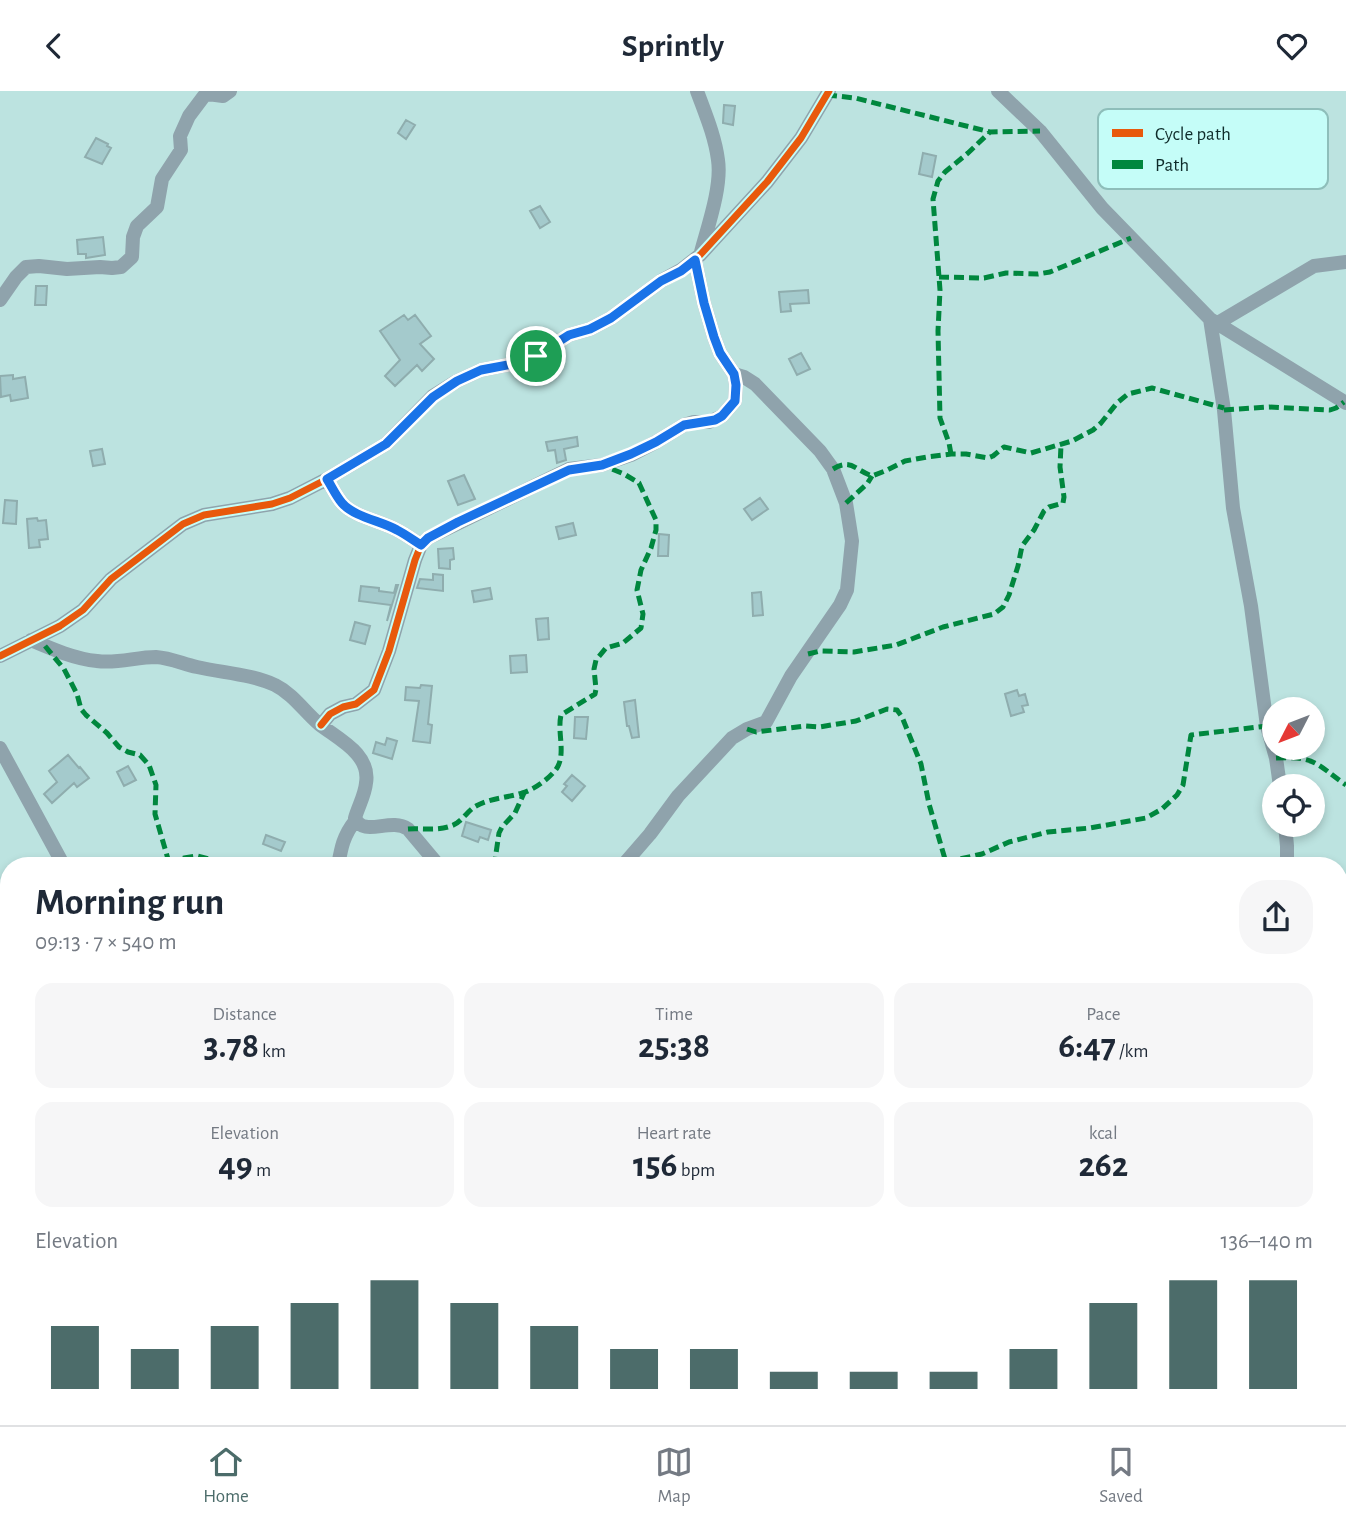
<!DOCTYPE html>
<meta charset="utf-8">
<style>
body{margin:0;font-family:"Alegreya Sans",sans-serif;background:#f6f6f7;color:#1f2937;height:100vh;display:flex;flex-direction:column;font-size:26px;white-space:nowrap}
*{box-sizing:border-box;margin:0}
p{font-size:23px;color:#747a83}
.icon{flex:none;width:38px;height:38px;fill:none;stroke:currentColor;stroke-width:2;stroke-linecap:round;stroke-linejoin:round}
.map{position:relative;flex:1;overflow:hidden}
.sheet{position:absolute;left:0px;top:766px;width:1348px;height:569px;display:flex;flex-direction:column;background:#fff;border-radius:28px 28px 0 0;box-shadow:0 4px 10px #0003}
.sheet>*{flex:none}
.needle{width:46px;rotate:228deg}
.tools{position:absolute;left:1262px;top:606px;display:grid;gap:14px}
.tools a{display:grid;place-items:center;width:63px;height:63px;border-radius:50%;background:#fff;box-shadow:0 4px 10px #0003;font-size:35px}
.pin{position:absolute;display:grid;place-items:center;width:60px;height:60px;color:#fff;margin:-30px;border:4px solid #fff;border-radius:50%;box-shadow:0 2px 7px #0007}
.round{display:grid;place-items:center;flex:none;width:74px;height:74px;border-radius:28px;background:#f6f6f7}
.headline{display:flex;align-items:center;justify-content:space-between;height:119px;padding:0 35px}
h1{font-size:38px;font-weight:700;line-height:52px}
.figures{display:grid;grid-template-columns:repeat(3,1fr);gap:10px;height:119px;padding:7px 35px}
.figures div{display:grid;align-content:center;border-radius:18px;background:#f6f6f7;text-align:center}
.figures b{font-size:35px;font-weight:700}
.figures small{font-size:19px;font-weight:400}
.figures p{font-size:19px}
.chart{height:196px;padding:14px 35px}
.chart p{display:flex;justify-content:space-between}
.chart svg{width:100%;height:126px;margin-top:7px;stroke:#4c6c6a;stroke-width:6}
header{display:flex;justify-content:space-between;align-items:center;height:91px;padding:0 35px;background:#fff;font-size:32px;font-weight:700}
.tabs{display:flex;justify-content:space-around;align-items:center;height:98px;border-top:2px solid #e0e1e3;background:#fff;font-size:19px;color:#747a83}
.tabs a{display:grid;justify-items:center;gap:4px}
.tabs .on{color:#4c6c6a}
.map>svg:first-child{display:block}
.building{fill:#a4cacc;stroke:#8fadae;stroke-width:2}
.lines{fill:none;stroke-linecap:round;stroke-linejoin:round}
.minor{stroke:#8fa3ac;stroke-width:14}
.quiet{stroke:#00873e;stroke-width:5;stroke-dasharray:10 5;stroke-linecap:butt}
.cycleway-casing{stroke:#c5fdf8;stroke-width:11}
.cycleway{stroke:#e8590c;stroke-width:7}
.route-casing{stroke:#fff;stroke-width:14}
.route{stroke:#1a73e8;stroke-width:9}
.key{fill:#c5fdf8;stroke:#8ebeba;stroke-width:2}
.key-label{font-size:19px;fill:#0f2c2b}
</style>
<header><svg class="icon" aria-label="back" viewBox="0 0 24 24"><path d="M15 5l-7 7 7 7"/></svg>Sprintly<svg class="icon" aria-label="heart" viewBox="0 0 24 24"><path d="M12 20l-8-8c-3-5 5-10 8-4 3-6 11-1 8 4z"/></svg></header>
<div class="map">
<svg width="1346" height="1334" viewBox="0 0 1346 1334">
<rect width="100%" height="100%" fill="#bce3e0"/>
<path class="building" d="M 724,14 L 735,15 L 733,34 L 723,32 Z
M 406,29 L 415,34 L 406,48 L 398,42 Z
M 96,47 L 108,53 L 107,55 L 111,57 L 102,73 L 85,66 Z
M 923,62 L 936,65 L 932,86 L 919,83 Z
M 540,115 L 550,131 L 540,137 L 530,120 Z
M 103,146 L 105,164 L 86,167 L 86,163 L 78,163 L 77,149 Z
M 36,195 L 47,195 L 46,214 L 35,214 Z
M 808,199 L 809,212 L 790,213 L 791,220 L 781,221 L 779,201 Z
M 404,224 L 408,229 L 415,224 L 431,245 L 420,253 L 434,268 L 422,280 L 417,274 L 395,295 L 385,285 L 400,269 L 380,240 Z
M 801,262 L 810,278 L 797,284 L 789,268 Z
M 13,284 L 13,288 L 25,286 L 28,307 L 11,310 L 10,304 L 1,306 L 0,285 Z
M 577,346 L 578,355 L 564,358 L 566,369 L 557,372 L 555,359 L 548,360 L 546,351 Z
M 102,358 L 105,373 L 93,375 L 90,360 Z
M 464,384 L 475,408 L 458,414 L 448,390 Z
M 760,407 L 768,418 L 752,429 L 744,418 Z
M 5,409 L 17,410 L 16,433 L 3,432 Z
M 37,427 L 38,430 L 46,429 L 48,448 L 39,449 L 40,456 L 29,457 L 27,428 Z
M 573,432 L 576,444 L 559,448 L 556,436 Z
M 659,443 L 669,444 L 668,465 L 658,465 Z
M 453,457 L 454,468 L 450,469 L 450,478 L 439,477 L 438,458 Z
M 433,483 L 443,484 L 443,500 L 417,497 L 420,488 L 433,489 Z
M 396,494 L 398,494 L 387,530 L 391,514 L 359,510 L 361,495 L 379,497 L 379,500 L 394,502 Z
M 490,497 L 492,508 L 474,511 L 472,500 Z
M 761,501 L 763,524 L 753,525 L 752,502 Z
M 548,527 L 549,548 L 538,549 L 536,528 Z
M 355,531 L 370,535 L 365,553 L 350,549 Z
M 526,564 L 527,581 L 511,582 L 510,565 Z
M 421,594 L 432,595 L 428,633 L 432,634 L 430,652 L 413,650 L 419,610 L 405,609 L 406,596 L 420,597 Z
M 1017,599 L 1019,605 L 1025,603 L 1028,614 L 1022,615 L 1024,621 L 1011,625 L 1005,603 Z
M 635,609 L 639,646 L 632,647 L 629,635 L 627,635 L 624,611 Z
M 575,626 L 588,626 L 586,648 L 574,647 Z
M 387,647 L 397,650 L 392,668 L 373,662 L 376,651 L 385,654 Z
M 68,664 L 79,677 L 80,676 L 89,687 L 77,696 L 74,692 L 52,712 L 44,703 L 57,691 L 49,680 Z
M 128,675 L 136,689 L 124,695 L 117,681 Z
M 572,684 L 585,695 L 572,710 L 562,701 L 567,695 L 564,693 Z
M 466,731 L 491,739 L 488,749 L 480,746 L 478,751 L 462,745 Z
M 266,744 L 285,751 L 281,760 L 263,753 Z"/>
<g class="lines">
<path class="minor" d="M 697,0 C 705,22 715,45 718,69 C 722,95 708,135 701,161
M 998,0 L 1040,40 L 1102,117 L 1210,228 L 1346,312
M 0,209 L 16,186 L 26,176 L 39,175 L 67,178 L 100,176 L 112,177 L 121,176 L 132,166 L 133,146 L 137,135 L 157,116 L 162,88 L 181,59 L 180,45 L 189,25 L 204,5 L 208,3 L 223,5 L 230,0
M 1210,228 L 1224,319 L 1233,417 L 1251,515 L 1267,635 L 1276,667 L 1280,695
M 1216,233 L 1314,175 L 1346,171
M 327,388 C 332,396 336,405 342,412 C 354,426 381,430 397,439 C 405,443 413,449 421,454
M 31,549 C 52,558 75,568 97,570 C 117,573 136,566 156,566 C 171,567 183,573 197,576 C 223,582 251,583 275,594 C 293,603 304,620 319,633 C 338,648 371,663 366,692 C 365,704 358,716 355,727 C 364,747 390,726 408,738 L 439,775
M 0,565 L 60,535 L 83,519 L 111,488 L 183,433 L 204,424 L 272,413 L 290,407 L 327,388 L 386,353 L 433,305 L 457,290 L 481,279 L 523,271 L 536,265 L 569,244 L 590,238 L 611,227 L 661,190 L 681,179 L 700,164 L 767,91 L 801,47 L 829,0
M 321,634 L 330,623 L 343,616 L 356,613 L 374,599 L 389,560 L 415,469 L 421,454 L 428,447 L 569,378 L 602,374 L 631,364 L 656,351 L 684,334 L 694,331 L 709,331 L 722,325 L 735,310 L 736,294 L 734,283 L 720,262 L 714,246 L 704,212 L 695,169
M 0,657 L 64,775
M 1285,733 L 1287,755 L 1287,775
M 338,775 C 341,758 343,745 355,730
M 618,775 L 624,773 L 650,743 L 678,705 L 732,647 L 747,638 L 766,631 L 791,585 L 840,514 L 847,499 L 852,450 L 846,412 L 833,378 L 820,360 L 755,293 L 744,286 L 734,283
M 0,1171 L 9,1201
M 0,1222 L 9,1220
M 0,1269 L 9,1267
M 1330,1326 L 1331,1334"/>
<path class="quiet" d="M 827,4 L 855,7 L 990,41 L 1040,40
M 939,186 L 984,187 L 1006,182 L 1038,183 L 1050,181 L 1131,147
M 1224,319 L 1269,316 L 1330,319 L 1336,317 L 1344,311
M 951,363 L 949,352 L 940,327 L 938,240 L 940,199 L 933,108 L 938,90 L 945,81 L 968,62 L 990,41
M 833,378 C 851,367 855,379 872,385 L 885,380 L 905,370 L 927,366 L 951,363 L 966,363 L 988,367 L 993,365 L 1004,356 L 1031,362 L 1072,350 L 1093,339 L 1101,332 L 1117,312 L 1128,303 L 1152,297 L 1224,317
M 846,412 L 867,393 L 872,385
M 45,555 L 64,578 L 77,603 L 81,618 L 86,624 L 107,642 L 119,656 L 128,661 L 140,664 L 149,674 L 156,694 L 155,723 L 170,775
M 808,563 L 820,560 L 854,561 L 896,554 L 943,536 L 994,523 L 1003,516 L 1009,504 L 1018,475 L 1022,455 L 1034,439 L 1044,420 L 1049,416 L 1063,412 L 1064,406 L 1060,376 L 1061,354
M 747,638 L 756,641 L 805,635 L 819,636 L 856,630 L 887,618 L 897,619 L 902,626 L 921,673 L 929,713 L 947,775
M 1276,667 C 1316,665 1316,673 1346,694
M 408,738 C 421,737 438,740 451,735 C 461,732 467,720 476,715 C 490,707 507,707 522,702 C 534,699 550,687 557,677 C 566,662 557,641 561,624 L 595,603 L 596,598 L 594,578 L 596,569 L 606,557 L 623,552 L 641,537 L 643,523 L 637,499 L 641,479 L 651,457 L 656,439 L 656,429 L 639,392 L 624,383 L 602,374
M 946,771 L 982,763 L 1009,751 L 1048,741 L 1090,737 L 1146,727 L 1162,718 L 1177,704 L 1183,694 L 1191,644 L 1267,635
M 624,773 L 624,775
M 170,774 L 184,767 L 197,765 L 209,768 L 219,772 L 243,769 L 276,770 L 303,775
M 492,775 L 495,769 L 499,742 L 502,736 L 515,722 L 524,702
M 0,843 L 9,842
M 1339,907 L 1346,907
M 1339,1220 L 1346,1220
M 0,1282 L 6,1268
M 900,1326 L 904,1334
M 1033,1326 L 1034,1334
M 186,1334 L 191,1326"/>
<g class="cycleway-casing">
<path id="cycleway" d="M 0,565 L 60,535 L 83,519 L 111,488 L 183,433 L 204,424 L 272,413 L 290,407 L 327,388 L 386,353 L 433,305 L 457,290 L 481,279 L 523,271 L 536,265 L 569,244 L 590,238 L 611,227 L 661,190 L 681,179 L 700,164 L 767,91 L 801,47 L 829,0
M 321,634 L 330,623 L 343,616 L 356,613 L 374,599 L 389,560 L 415,469 L 421,454 L 428,447 L 569,378 L 602,374 L 631,364 L 656,351 L 684,334 L 694,331 L 709,331 L 722,325 L 735,310 L 736,294 L 734,283 L 720,262 L 714,246 L 704,212 L 695,169"/>
</g>
<use href="#cycleway" class="cycleway"/>
</g>
<g class="lines">
<g class="route-casing">
<path id="route" d="M 695,169 L 704,212 L 714,246 L 720,262 L 734,283 L 736,294 L 735,310 L 722,325 L 715,329 L 684,334 L 656,351 L 631,363 L 602,374 L 569,379 L 458,431 L 428,447 L 421,454 C 413,449 405,443 397,439 C 381,430 354,426 342,412 C 336,405 332,396 327,388 L 386,353 L 433,306 L 457,290 L 481,279 L 523,271 L 536,265 L 569,244 L 590,238 L 611,227 L 661,190 L 681,180 Z"/>
</g>
<use href="#route" class="route"/>
</g>
<rect x="1098" y="18" width="230" height="80" rx="10" class="key"/>
<rect x="1112" y="38" width="31" height="8" fill="#e8590c"/>
<rect x="1112" y="69" width="31" height="9" fill="#00873e"/>
<g class="key-label">
<text x="1155" y="49">Cycle path</text>
<text x="1155" y="80">Path</text>
</g>
</svg>
<div class="tools">
<a><svg class="needle" viewBox="-14 -14 28 28"><path d="M0-13l5 13h-10z" fill="#e53935"/><path d="M0 13l5-13h-10z" fill="#747a83"/></svg></a>
<a><svg class="icon" aria-label="locate" viewBox="0 0 24 24"><circle cx="12" cy="12" r="6"/><path d="M12 2v4M12 18v4M2 12h4M18 12h4"/></svg></a>
</div>
<div class="pin" style="left:536px;top:265px;background:#1e9e55"><svg class="icon" aria-label="arrive" viewBox="0 0 24 24"><path d="M6 21V4h12l-3 4 3 4H6"/></svg></div>
<section class="sheet">
<div class="headline"><div><h1>Morning run</h1><p>09:13 · 7 × 540 m</p></div><a class="round"><svg class="icon" aria-label="share" viewBox="0 0 24 24"><path d="M12 15V3M7 8l5-5 5 5M5 13v7h14v-7"/></svg></a></div>
<div class="figures">
<div><p>Distance</p><b>3.78<small> km</small></b></div>
<div><p>Time</p><b>25:38</b></div>
<div><p>Pace</p><b>6:47<small> /km</small></b></div>
</div>
<div class="figures">
<div><p>Elevation</p><b>49<small> m</small></b></div>
<div><p>Heart rate</p><b>156<small> bpm</small></b></div>
<div><p>kcal</p><b>262</b></div>
</div>
<div class="chart"><p><span>Elevation</span>136–140 m</p>
<svg viewBox="0 0 160 44" preserveAspectRatio="none"><path d="M5 44V22M15 44V30M25 44V22M35 44V14M45 44V6M55 44V14M65 44V22M75 44V30M85 44V30M95 44V38M105 44V38M115 44V38M125 44V30M135 44V14M145 44V6M155 44V6"/></svg>
</div>
</section>
</div>
<nav class="tabs">
<a class="on"><svg class="icon" aria-label="home" viewBox="0 0 24 24"><path d="M3 11l9-7 9 7M6 9v11h12V9"/></svg>Home</a>
<a><svg class="icon" aria-label="map" viewBox="0 0 24 24"><path d="M3 6l6-2 6 2 6-2v14l-6 2-6-2-6 2zM9 4v14M15 6v14"/></svg>Map</a>
<a><svg class="icon" aria-label="saved" viewBox="0 0 24 24"><path d="M7 4h10v16l-5-4-5 4z"/></svg>Saved</a>
</nav>
